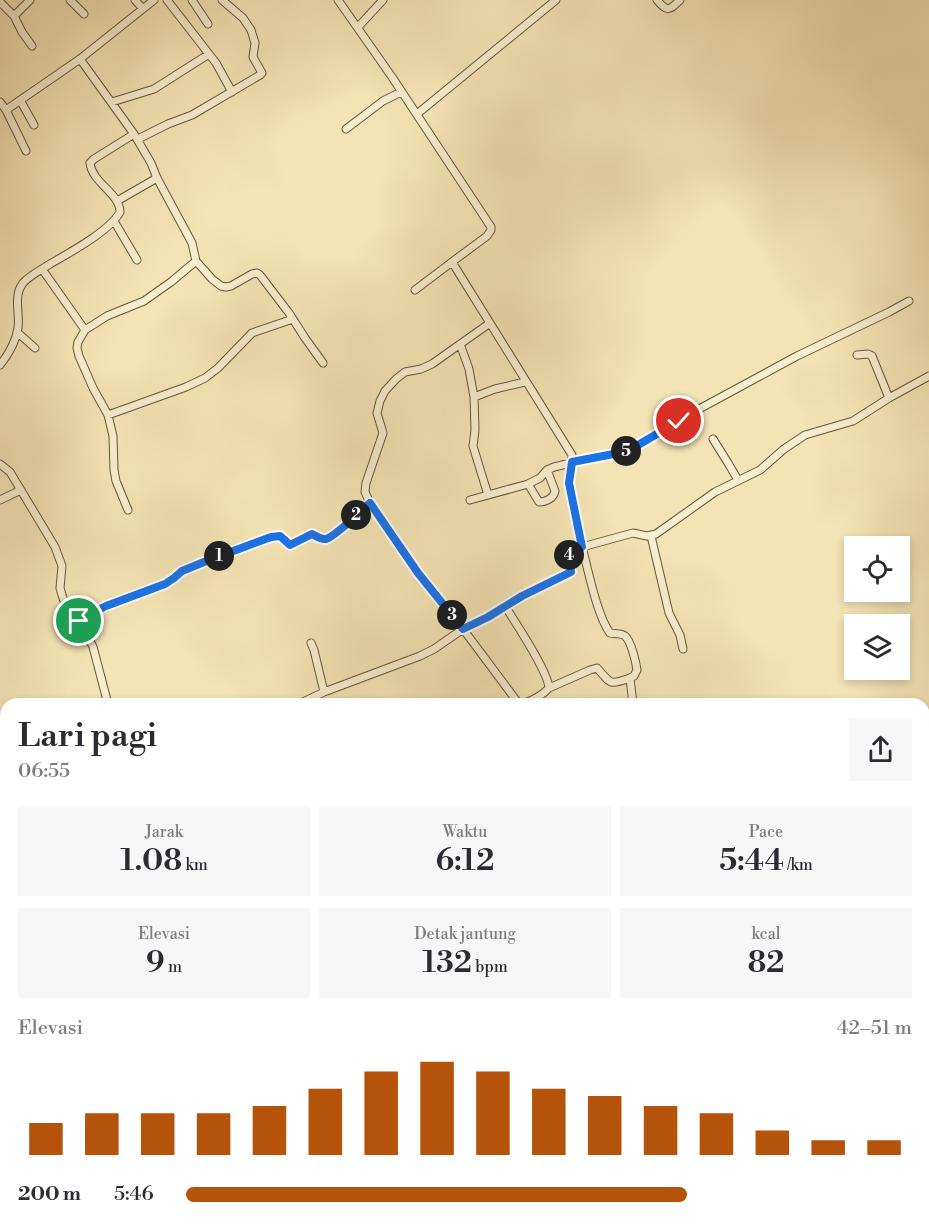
<!DOCTYPE html>
<html lang="id">
<meta charset="utf-8">
<style>
body{margin:0;font-family:"Libre Bodoni",serif;background:#f7f7f7;color:#2b2b33;height:100vh;display:flex;flex-direction:column;font-size:22px;white-space:nowrap}
*{box-sizing:border-box;margin:0}
p{font-size:20px;color:#7c7c81}
.icon{flex:none;width:33px;height:33px;fill:none;stroke:currentColor;stroke-width:2;stroke-linecap:round;stroke-linejoin:round}
.map{position:relative;flex:1;overflow:hidden}
.drawer{position:absolute;left:0px;top:698px;width:930px;height:532px;display:flex;flex-direction:column;background:#fff;border-radius:18px 18px 0 0;box-shadow:0 3px 9px #0003}
.drawer>*{flex:none}
.buttons{position:absolute;left:844px;top:536px;display:grid;gap:12px}
.buttons a{display:grid;place-items:center;width:66px;height:66px;border-radius:0px;background:#fff;box-shadow:0 3px 9px #0003;font-size:30px}
.pin{position:absolute;display:grid;place-items:center;width:51px;height:51px;color:#fff;margin:-26px;border:3px solid #fff;border-radius:50%;box-shadow:0 2px 6px #0007}
.km{position:absolute;width:30px;height:30px;margin:-15px;border-radius:50%;background:#222;color:#fff;font-size:16px;line-height:30px;text-align:center}
.round{display:grid;place-items:center;flex:none;width:63px;height:63px;border-radius:0px;background:#f7f7f7}
.head{display:flex;align-items:center;justify-content:space-between;height:102px;padding:0 18px}
h1{font-size:33px;font-weight:600;line-height:45px}
.figures{display:grid;grid-template-columns:repeat(3,1fr);gap:9px;height:102px;padding:6px 18px}
.figures div{display:grid;align-content:center;border-radius:0px;background:#f7f7f7;text-align:center}
.figures b{font-size:30px;font-weight:600}
.figures small{font-size:16px;font-weight:400}
.figures p{font-size:16px}
.chart{height:168px;padding:12px 18px}
.chart p{display:flex;justify-content:space-between}
.chart svg{width:100%;height:108px;margin-top:6px;stroke:#b45309;stroke-width:6}
ul{padding:0 18px;list-style:none;font-size:20px}
li{display:grid;grid-template-columns:96px 72px 1fr;align-items:center;height:45px}
li i{height:15px;border-radius:8px;background:#b45309}
.map>svg:first-child{display:block}
.lines{fill:none;stroke-linecap:round;stroke-linejoin:round}
.minor-casing{stroke:#64553c;stroke-width:9}
.minor{stroke:#f8edce;stroke-width:7}
.route-casing{stroke:#fff;stroke-width:12}
.route{stroke:#1a73e8;stroke-width:8}
</style>
<div class="map">
<svg width="929" height="1229" viewBox="0 0 929 1229">
<rect width="100%" height="100%" fill="#f4e3b4"/>
<filter id="stains"><feTurbulence type="fractalNoise" baseFrequency=".00333" numOctaves="4"/><feColorMatrix values="0 0 0 0 .2 0 0 0 0 .09 0 0 0 0 .02 0 0 0 .5 -.17"/></filter>
<radialGradient id="worn" r=".72"><stop offset=".6" stop-color="#630" stop-opacity="0"/><stop offset="1" stop-color="#630" stop-opacity=".3"/></radialGradient>
<g class="lines">
<g class="minor-casing">
<path id="minor" d="M 70,0 L 84,14
M 135,0 L 143,9
M 167,0 L 216,63 L 232,92
M 192,0 L 208,24
M 338,0 L 392,77 L 491,227 L 491,230 L 487,236 L 452,262 L 572,455 L 569,483 L 582,547 L 633,533 L 647,536 L 656,534 L 715,492 L 760,470 L 784,449 L 805,435 L 853,421 L 889,398 L 929,376
M 657,0 C 667,12 669,11 680,0
M 0,2 L 14,16 L 22,32 L 32,46
M 14,16 L 30,0
M 358,27 L 383,0
M 20,100 L 34,125
M 0,102 L 6,110 L 80,59 L 154,0
M 112,102 L 154,89 L 209,54
M 6,110 L 26,151
M 417,114 L 556,0
M 346,129 L 383,101 L 401,92
M 134,134 L 151,163 L 157,178 L 192,243 L 196,261 L 212,279 L 221,286 L 226,287 L 231,286 L 252,274 L 257,273 L 260,275 L 289,313 L 305,338 L 323,363
M 138,139 L 168,124 L 192,115 L 260,75 L 262,73 L 253,57 L 255,43 L 251,30 L 243,18 L 222,0
M 117,201 L 157,178
M 114,221 L 137,260
M 42,269 L 85,330 L 107,316 L 144,301 L 171,282 L 196,261
M 415,290 L 452,262
M 490,323 L 432,364 L 421,369 L 405,372 L 396,379 L 385,391 L 380,401 L 377,413 L 383,433 L 366,483 L 365,492 L 370,503 L 418,573 L 463,629 L 488,617 L 505,606
M 85,330 L 78,342 L 77,348 L 79,356 L 93,388 L 108,415 L 113,436 L 114,470 L 116,481 L 128,510
M 17,332 L 35,348
M 460,344 L 469,369 L 474,397
M 857,355 L 868,354 L 872,356 L 889,398
M 0,365 C 8,355 16,341 18,328 C 20,313 13,296 23,283 C 30,275 41,270 50,264 C 69,253 110,231 120,212 C 120,193 92,183 90,163 L 94,159 L 134,134 L 80,59
M 108,415 L 186,387 L 205,378 L 218,368 L 252,333 L 293,319
M 713,439 L 728,463 L 738,480
M 0,464 L 10,472 L 55,547 L 62,566 L 60,588 L 62,595 L 65,604 L 73,616 L 81,622
M 528,484 L 539,502 C 546,502 554,498 555,491 L 547,470
M 488,495 L 473,446 L 475,430 L 474,397 L 495,389 L 525,382
M 0,500 L 21,490
M 470,500 L 528,484 L 540,478 L 547,470 L 554,467 L 633,448 L 701,408 L 797,356 L 889,312 L 909,301
M 651,536 L 669,613 L 680,635 L 683,649
M 311,643 L 314,650 L 324,692
M 549,688 L 590,670 L 597,668 C 611,683 608,686 630,678 L 633,704
M 108,704 L 93,647 L 81,622 L 90,614 L 111,603 L 164,584 L 174,578 L 182,571 L 204,562 L 271,537 L 280,536 L 290,545 L 312,534 C 316,535 321,540 325,539 C 334,538 361,510 370,503
M 299,704 L 324,692 L 420,656 L 434,649 L 463,629 L 519,704
M 523,704 C 533,700 542,696 549,688 C 548,671 515,622 505,606 L 535,589 L 569,574 L 572,569 L 569,556 C 571,550 577,549 582,547 C 588,569 597,616 610,633 C 614,634 621,633 625,636 C 631,641 636,662 637,670 L 634,676 L 630,678
M 0,757 L 6,758
M 924,771 L 929,767
M 924,1042 L 929,1037
M 0,1167 L 6,1164
M 924,1204 L 926,1204 L 929,1211
M 99,1224 L 104,1229
M 704,1227 L 705,1229
M 858,1229 L 867,1224"/>
</g>
<use href="#minor" class="minor"/>
</g>
<g class="lines">
<g class="route-casing">
<path id="route" d="M 79,621 L 81,622 L 90,614 L 106,606 L 165,584 L 174,578 L 182,571 L 204,562 L 271,537 L 280,536 L 290,545 L 312,534 C 316,536 321,540 326,539 C 336,536 361,511 370,503 L 418,573 L 463,629 L 488,617 L 522,596 L 571,572 L 569,554 L 573,550 L 582,547 L 569,483 L 572,462 L 624,452 L 633,448 L 679,421"/>
</g>
<use href="#route" class="route"/>
</g>
<rect width="100%" height="100%" filter="url(#stains)"/>
<rect width="100%" height="100%" fill="url(#worn)"/>
</svg>
<div class="buttons">
<a><svg class="icon" aria-label="locate" viewBox="0 0 24 24"><circle cx="12" cy="12" r="6"/><path d="M12 2v4M12 18v4M2 12h4M18 12h4"/></svg></a>
<a><svg class="icon" aria-label="layers" viewBox="0 0 24 24"><path d="M12 4l9 5-9 5-9-5zM3 14l9 5 9-5"/></svg></a>
</div>
<div class="pin" style="left:79px;top:621px;background:#1e9e55"><svg class="icon" aria-label="arrive" viewBox="0 0 24 24"><path d="M6 21V4h12l-3 4 3 4H6"/></svg></div>
<div class="pin" style="left:679px;top:421px;background:#d93025"><svg class="icon" aria-label="check" viewBox="0 0 24 24"><path d="M5 12l5 5 9-10"/></svg></div>
<b class="km" style="left:219px;top:556px">1</b>
<b class="km" style="left:356px;top:515px">2</b>
<b class="km" style="left:452px;top:615px">3</b>
<b class="km" style="left:569px;top:555px">4</b>
<b class="km" style="left:626px;top:451px">5</b>
<section class="drawer">
<div class="head"><div><h1>Lari pagi</h1><p>06:55</p></div><a class="round"><svg class="icon" aria-label="share" viewBox="0 0 24 24"><path d="M12 15V3M7 8l5-5 5 5M5 13v7h14v-7"/></svg></a></div>
<div class="figures">
<div><p>Jarak</p><b>1.08<small> km</small></b></div>
<div><p>Waktu</p><b>6:12</b></div>
<div><p>Pace</p><b>5:44<small> /km</small></b></div>
</div>
<div class="figures">
<div><p>Elevasi</p><b>9<small> m</small></b></div>
<div><p>Detak jantung</p><b>132<small> bpm</small></b></div>
<div><p>kcal</p><b>82</b></div>
</div>
<div class="chart"><p><span>Elevasi</span>42–51 m</p>
<svg viewBox="0 0 160 44" preserveAspectRatio="none"><path d="M5 44V31M15 44V27M25 44V27M35 44V27M45 44V24M55 44V17M65 44V10M75 44V6M85 44V10M95 44V17M105 44V20M115 44V24M125 44V27M135 44V34M145 44V38M155 44V38"/></svg>
</div>
<ul>
<li><b>200 m</b>5:46<i style="width:69%"></i></li>
</ul>
</section>
</div>
